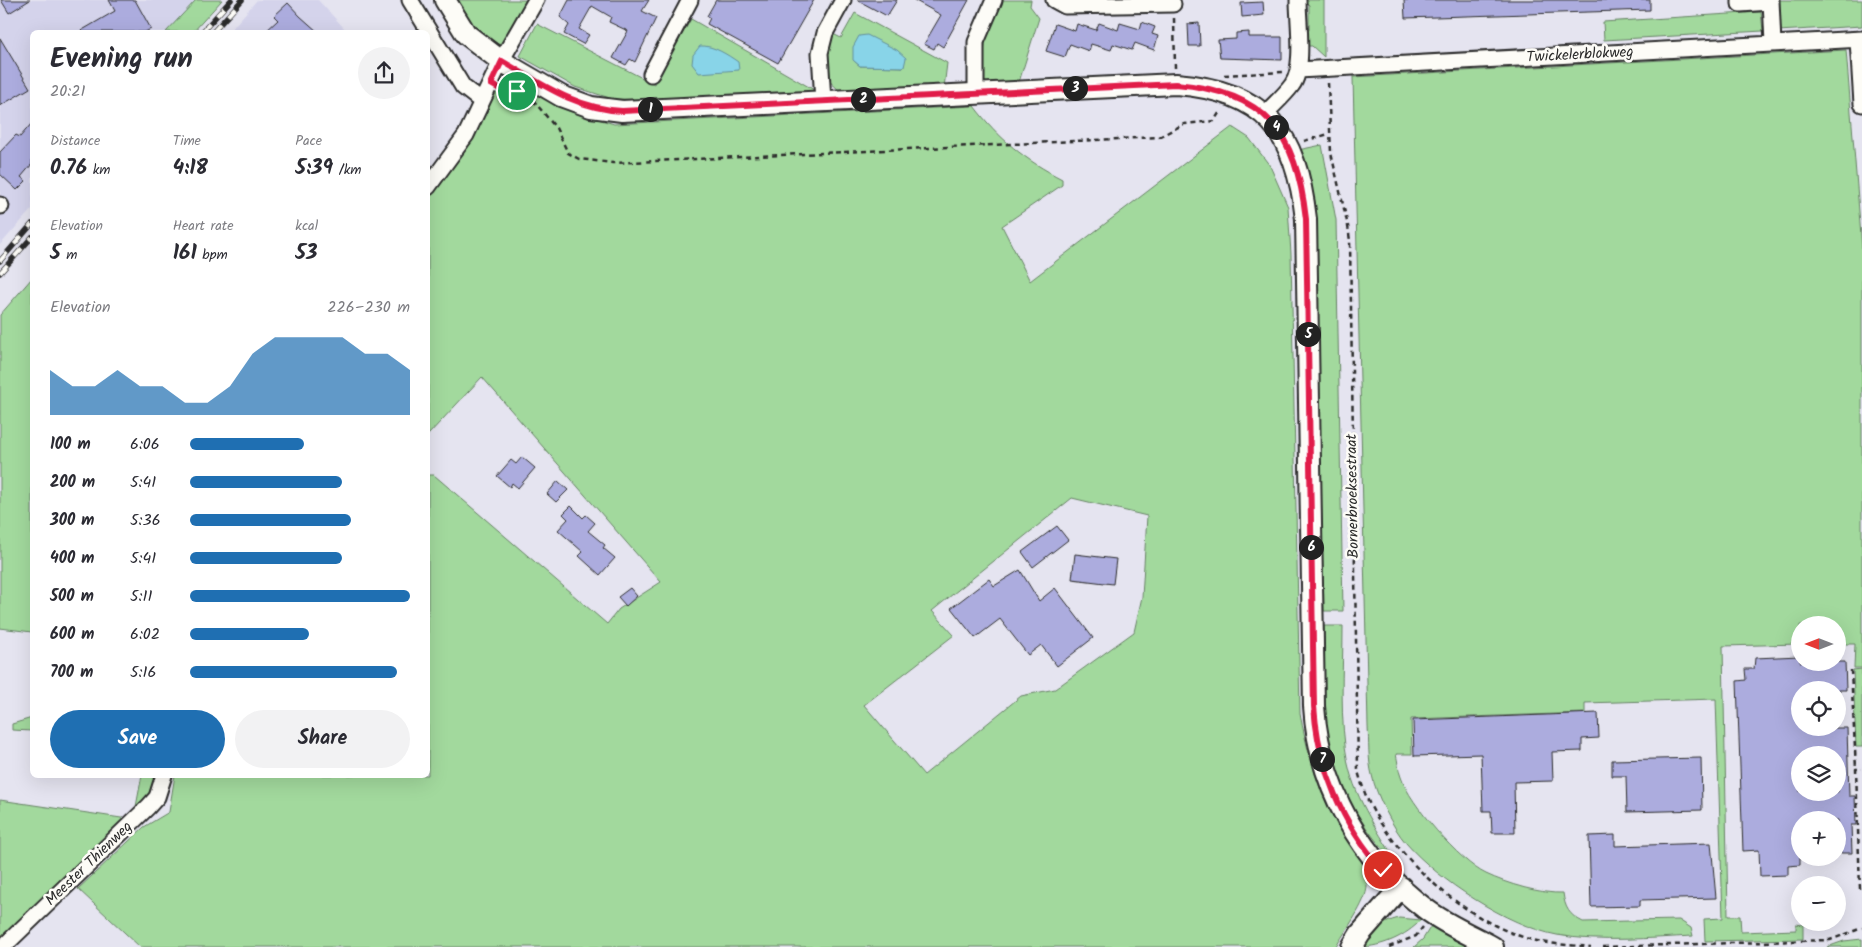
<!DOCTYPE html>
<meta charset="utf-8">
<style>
body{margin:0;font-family:Kalam,sans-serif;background:#f2f2f3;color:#2b2b33;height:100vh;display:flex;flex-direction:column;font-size:19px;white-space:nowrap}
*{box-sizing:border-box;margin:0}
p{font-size:16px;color:#7c7c81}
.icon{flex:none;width:28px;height:28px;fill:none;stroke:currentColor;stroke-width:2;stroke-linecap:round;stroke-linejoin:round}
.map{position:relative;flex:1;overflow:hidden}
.side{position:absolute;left:30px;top:30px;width:400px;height:748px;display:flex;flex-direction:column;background:#fff;border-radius:8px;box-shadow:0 5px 20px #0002}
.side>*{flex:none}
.needle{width:32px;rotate:270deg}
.fabs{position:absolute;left:1791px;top:616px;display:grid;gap:10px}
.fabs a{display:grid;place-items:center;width:55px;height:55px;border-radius:50%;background:#fff;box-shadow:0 5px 20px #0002;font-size:25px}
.pin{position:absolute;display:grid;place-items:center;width:42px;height:42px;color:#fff;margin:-21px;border:2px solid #fff;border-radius:50%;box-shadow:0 1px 5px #0007}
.km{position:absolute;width:25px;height:25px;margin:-12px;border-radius:50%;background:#222;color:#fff;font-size:14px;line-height:25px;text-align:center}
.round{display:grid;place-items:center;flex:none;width:52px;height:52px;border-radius:26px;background:#f2f2f3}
.head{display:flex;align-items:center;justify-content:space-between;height:85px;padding:0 20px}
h1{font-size:28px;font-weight:800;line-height:38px}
.metrics{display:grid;grid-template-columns:repeat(3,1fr);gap:8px;height:85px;padding:5px 20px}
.metrics div{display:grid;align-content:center}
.metrics b{font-size:21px;font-weight:800}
.metrics small{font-size:14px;font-weight:400}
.metrics p{font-size:14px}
.chart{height:140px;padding:10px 20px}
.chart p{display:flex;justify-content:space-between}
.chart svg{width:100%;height:90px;margin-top:5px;fill:#1f6fb2;opacity:.7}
.primary-button{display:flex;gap:10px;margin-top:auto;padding:10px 20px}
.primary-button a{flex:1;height:58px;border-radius:30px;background:#1f6fb2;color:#fff;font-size:20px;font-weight:800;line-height:58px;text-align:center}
.primary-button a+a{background:#f2f2f3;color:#2b2b33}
ul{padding:0 20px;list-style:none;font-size:16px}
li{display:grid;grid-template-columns:80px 60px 1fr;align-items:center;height:38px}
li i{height:12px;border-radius:6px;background:#1f6fb2}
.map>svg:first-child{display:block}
.built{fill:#d4d3eb}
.green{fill:#a2d99d;stroke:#668264;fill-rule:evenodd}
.water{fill:#88d4e8;stroke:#63909c}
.building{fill:#acacde;stroke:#2b2b2b;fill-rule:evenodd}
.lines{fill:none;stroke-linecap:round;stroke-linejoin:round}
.minor-casing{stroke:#2b2b2b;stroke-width:19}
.major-casing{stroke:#2b2b2b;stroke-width:24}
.path{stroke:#2b2b2b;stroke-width:2.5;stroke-dasharray:5 4;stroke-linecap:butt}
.minor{stroke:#fdfcf7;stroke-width:15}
.major{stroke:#fdfcf7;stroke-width:20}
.rail-casing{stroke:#2b2b2b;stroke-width:5.5}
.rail{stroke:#fdfcf7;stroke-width:4;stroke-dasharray:11;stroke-linecap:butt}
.route-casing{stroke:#fff;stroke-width:10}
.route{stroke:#e11d48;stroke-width:6}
.labels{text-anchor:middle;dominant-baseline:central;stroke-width:5;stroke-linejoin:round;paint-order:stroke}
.street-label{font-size:15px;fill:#2b2b2b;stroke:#fdfcf7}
</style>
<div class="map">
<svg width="1862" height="947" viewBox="0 0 1862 947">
<rect width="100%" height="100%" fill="#e5e4f0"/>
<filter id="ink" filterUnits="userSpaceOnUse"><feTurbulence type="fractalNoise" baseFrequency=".02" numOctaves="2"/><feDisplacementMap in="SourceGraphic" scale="10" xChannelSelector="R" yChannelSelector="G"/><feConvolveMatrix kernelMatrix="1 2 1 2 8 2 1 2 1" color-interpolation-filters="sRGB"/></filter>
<g filter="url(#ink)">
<path class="built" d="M 0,0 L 196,0 L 166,32 L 32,32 L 32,209 L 0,245 Z
M 257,0 L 318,0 L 345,29 L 341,32 L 229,32 Z"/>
<path class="green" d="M 196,0 L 222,0 L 193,32 L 166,32 Z
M 451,0 L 527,0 L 503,47 L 468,25 Z
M 995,0 L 1031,0 L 1030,6 L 1039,18 L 1019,82 L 981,83 L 987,26 Z
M 1304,0 L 1324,0 L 1324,57 L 1312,46 L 1304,46 L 1304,35 L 1309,30 L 1309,5 Z
M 1776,0 L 1862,0 L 1862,26 L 1778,31 Z
M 1761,12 L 1763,31 L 1604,40 L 1603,22 Z
M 855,13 L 947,63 L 944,88 L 841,92 L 827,79 L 827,43 L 831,33 L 841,38 ZM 853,60 L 904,67 L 860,66 Z
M 691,19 L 816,91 L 665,100 L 613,99 L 575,87 L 520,56 L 537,24 L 654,84 Z
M 1846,50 L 1862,249 L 1862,668 L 1854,668 L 1855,644 L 1838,644 L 1838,625 L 1800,625 L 1800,644 L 1723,646 L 1728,916 L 1740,916 L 1741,932 L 1796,930 L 1796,924 L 1803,925 L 1803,939 L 1705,941 L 1704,919 L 1723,918 L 1716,699 L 1585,703 L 1585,713 L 1411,719 L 1412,754 L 1396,754 C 1398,761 1398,770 1401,777 C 1409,803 1460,862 1486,874 C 1507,884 1541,894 1563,893 C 1565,908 1569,915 1583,922 L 1679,920 L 1691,928 L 1693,936 C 1651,938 1599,943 1557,935 C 1508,926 1438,880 1406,843 C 1393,828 1376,795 1372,775 C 1368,760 1369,742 1368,726 L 1353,77 Z
M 513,78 L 569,110 L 614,124 L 974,106 C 999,139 1025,160 1062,179 L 1062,185 L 1002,226 L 1030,281 L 1232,127 L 1249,138 L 1270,166 L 1288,207 L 1291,254 L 1300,714 C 1306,745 1314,776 1327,805 C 1339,832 1368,856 1367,886 C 1367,902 1344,932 1336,947 L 140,947 L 78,889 L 144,827 L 169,812 L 175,775 L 428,775 L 428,475 L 434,475 L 607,624 L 619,609 L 661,582 L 482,377 L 428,435 L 428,197 L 455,160 L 491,95 L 501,83 ZM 1072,498 L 1147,516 L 1142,597 L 1134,632 L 1055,689 L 1021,696 L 924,775 L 864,705 L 954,635 L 932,611 Z
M 1322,145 L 1336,220 L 1343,611 L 1324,611 L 1316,292 L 1298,150 Z
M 32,278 L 32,632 L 0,628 L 0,315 Z
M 1324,626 L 1343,626 C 1343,671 1339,720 1348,764 C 1356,801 1380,834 1399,866 C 1362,831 1329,774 1325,722 C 1323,690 1325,658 1324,626 Z
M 1862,669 L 1862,747 L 1856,747 L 1853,670 Z
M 32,718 L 32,731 L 12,730 L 12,724 Z
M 142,775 L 158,775 L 154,795 L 135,812 Z
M 0,800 L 128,819 L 0,943 Z
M 1399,918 L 1421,920 C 1406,936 1382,947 1360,947 C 1372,933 1381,922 1399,918 Z
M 1431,926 L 1473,947 L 1414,947 L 1423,939 Z
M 1862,939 L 1862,947 L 1827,947 L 1844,941 Z"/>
<path class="water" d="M 867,35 L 897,50 L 906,58 L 904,67 L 860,66 L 853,60 L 853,47 L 859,36 Z
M 700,46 C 713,45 728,55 738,62 L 739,70 L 699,73 L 692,64 L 693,55 Z"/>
<path class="building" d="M 1,0 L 30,0 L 9,13 Z
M 109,0 L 135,0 L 151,29 L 145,32 L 79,32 L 115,11 Z
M 569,0 L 649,0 L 642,11 L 656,18 L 635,62 L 630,59 L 626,65 L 613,58 L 628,31 L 609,22 L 611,17 L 592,6 L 579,29 L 589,35 L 583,44 L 564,34 L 569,25 L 560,17 Z
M 716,0 L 814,0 L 778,63 L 707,24 L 710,18 L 707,16 Z
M 857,0 L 897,0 L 887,16 Z
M 914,0 L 969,0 L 943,47 L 937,43 L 934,49 L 924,44 L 941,15 Z
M 1404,0 L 1650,0 L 1650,10 L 1405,18 Z
M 1263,2 L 1264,15 L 1242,17 L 1241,3 Z
M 288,3 L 300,16 L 318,32 L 265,32 L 278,20 L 274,16 Z
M 1142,22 L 1155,27 L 1152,34 L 1158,36 L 1154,50 L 1135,43 L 1132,50 L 1113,44 L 1111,50 L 1091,44 L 1089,51 L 1070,44 L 1065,57 L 1046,51 L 1055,24 L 1075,31 L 1077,24 L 1096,30 L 1099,23 L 1118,30 L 1120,23 L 1140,29 Z
M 1199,23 L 1200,46 L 1189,46 L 1188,24 Z
M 1249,32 L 1249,37 L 1282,37 L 1282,60 L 1220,58 L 1218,40 L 1236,39 L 1236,33 Z
M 0,38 L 30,88 L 0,106 Z
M 32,123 L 32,164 L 21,177 L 26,181 L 17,190 L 0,174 L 0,152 L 16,135 L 20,137 Z
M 522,457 L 535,468 L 518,488 L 512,483 L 510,487 L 497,476 L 511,460 L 516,464 Z
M 558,481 L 568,490 L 556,502 L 547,494 Z
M 571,506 L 583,518 L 586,515 L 595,523 L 588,531 L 605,545 L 603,548 L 615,558 L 600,575 L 579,556 L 583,552 L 558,530 L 568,519 L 563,514 Z
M 1057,526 L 1068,540 L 1033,567 L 1022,552 Z
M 1075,554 L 1116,559 L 1113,584 L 1072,579 Z
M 1020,570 L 1039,601 L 1055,588 L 1093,638 L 1057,666 L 1041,645 L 1028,655 L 1000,619 L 975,638 L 951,608 L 989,579 L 994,586 Z
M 630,588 L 637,596 L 626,606 L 618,597 Z
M 1800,656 L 1800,662 L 1845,662 L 1846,690 L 1800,690 L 1800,728 L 1847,728 L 1849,796 L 1855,796 L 1856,825 L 1851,825 L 1852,853 L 1838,853 L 1838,820 L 1800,820 L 1800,865 L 1788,866 L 1788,875 L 1760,876 L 1759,850 L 1743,851 L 1737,681 L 1746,680 L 1745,669 L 1754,669 L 1755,658 ZM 1800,755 L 1838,755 L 1838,792 L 1800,792 Z
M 1598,713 L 1599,738 L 1582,739 L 1582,751 L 1552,752 L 1553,781 L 1514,782 L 1515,833 L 1492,833 L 1491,811 L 1483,811 L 1481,754 L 1414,756 L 1413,720 Z
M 1701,758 L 1702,810 L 1627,812 L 1626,776 L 1612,776 L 1612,760 Z
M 1615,835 L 1615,846 L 1711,843 L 1716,898 L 1640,900 L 1640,906 L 1591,907 L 1589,836 Z"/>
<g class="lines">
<g class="minor-casing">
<path id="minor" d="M 410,0 L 463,87 L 481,101
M 1054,0 L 1065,6 L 1173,4
M 1740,0 L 1740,4 L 1771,2
M 1771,0 L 1773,44
M 1858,40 L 1862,104
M 1298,70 L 1862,39
M 651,74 L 690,0
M 976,93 L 976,42 L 994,0
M 823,101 L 820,53 L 825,33 L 843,0
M 1265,114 C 1273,105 1284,96 1292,85 C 1305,68 1298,22 1298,0
M 428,187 L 466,135 L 501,61 L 536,0
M 0,205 L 1,206
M 3,947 L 148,807 L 157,797 L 164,775"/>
</g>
<g class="major-casing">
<path id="major" d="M 445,0 L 466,34 L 501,61 L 561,96 L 591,107 L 622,111 L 1176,84 C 1266,91 1296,132 1306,219 L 1314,706 C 1319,787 1361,861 1427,910 C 1447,925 1471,935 1493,947
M 1352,947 L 1360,934 L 1401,887"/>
</g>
<path class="path" d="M 1174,18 L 1175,68
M 1224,75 L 1283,72
M 1328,83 L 1331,153 L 1348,226 L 1350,241 L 1358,771 C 1362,786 1367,801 1375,814 C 1408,869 1473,926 1537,941 C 1555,945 1573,945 1591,947
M 503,90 L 517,91
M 533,100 L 556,128 L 568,153 L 579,159 L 613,163 L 1159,137 L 1184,124 L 1214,121 L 1221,110
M 1304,141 L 1329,134
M 1851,670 L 1856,769
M 1860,889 L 1856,769 L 1862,769
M 1389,947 L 1416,936 L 1423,927
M 1603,947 L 1830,940 L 1862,928"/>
<use href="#minor" class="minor"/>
<use href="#major" class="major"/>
<g class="rail-casing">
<path id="rail" d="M 202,32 L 231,0
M 213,32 L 242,0
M 0,261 L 32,224
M 0,273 L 32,237"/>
</g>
<use href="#rail" class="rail"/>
</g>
</g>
<g class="lines" filter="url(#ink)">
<g class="route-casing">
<path id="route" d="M 517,91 L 502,90 L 491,84 L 502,61 C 542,84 574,108 622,111 L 1176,84 C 1266,92 1296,132 1306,219 L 1314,706 C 1318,767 1342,825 1383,870"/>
</g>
<use href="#route" class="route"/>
</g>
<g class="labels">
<g class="street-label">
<text transform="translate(1580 55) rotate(-3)">Twickelerblokweg</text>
<text transform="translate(1353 496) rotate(-91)">Bornerbroeksestraat</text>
<text transform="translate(89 864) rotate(-44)">Meester Thienweg</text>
</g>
</g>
</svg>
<div class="fabs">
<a><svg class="needle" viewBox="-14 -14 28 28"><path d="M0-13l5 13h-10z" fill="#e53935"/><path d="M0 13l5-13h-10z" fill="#7c7c81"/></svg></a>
<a><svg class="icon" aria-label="locate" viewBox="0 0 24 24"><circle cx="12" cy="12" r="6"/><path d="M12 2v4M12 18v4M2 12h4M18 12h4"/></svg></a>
<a><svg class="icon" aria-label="layers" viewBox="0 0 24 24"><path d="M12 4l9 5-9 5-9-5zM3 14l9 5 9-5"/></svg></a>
<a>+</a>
<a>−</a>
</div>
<div class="pin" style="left:517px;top:91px;background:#1e9e55"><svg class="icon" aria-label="arrive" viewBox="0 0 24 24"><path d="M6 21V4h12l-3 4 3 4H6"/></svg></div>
<div class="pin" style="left:1383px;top:870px;background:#d93025"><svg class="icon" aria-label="check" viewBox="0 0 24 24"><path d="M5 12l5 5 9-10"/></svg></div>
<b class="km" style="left:650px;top:109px">1</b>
<b class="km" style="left:863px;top:99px">2</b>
<b class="km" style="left:1075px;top:88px">3</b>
<b class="km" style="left:1276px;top:127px">4</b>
<b class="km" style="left:1308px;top:334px">5</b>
<b class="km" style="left:1311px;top:547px">6</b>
<b class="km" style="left:1322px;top:759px">7</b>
<section class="side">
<div class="head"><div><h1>Evening run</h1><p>20:21</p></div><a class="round"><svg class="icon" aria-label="share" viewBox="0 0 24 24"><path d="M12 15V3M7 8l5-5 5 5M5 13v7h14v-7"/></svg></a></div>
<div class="metrics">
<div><p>Distance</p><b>0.76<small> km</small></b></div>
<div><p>Time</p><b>4:18</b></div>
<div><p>Pace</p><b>5:39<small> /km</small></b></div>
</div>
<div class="metrics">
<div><p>Elevation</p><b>5<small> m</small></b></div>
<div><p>Heart rate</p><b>161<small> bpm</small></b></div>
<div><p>kcal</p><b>53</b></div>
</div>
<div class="chart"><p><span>Elevation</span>226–230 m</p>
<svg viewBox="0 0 160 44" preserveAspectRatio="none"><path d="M0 44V22L10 30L20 30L30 22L40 30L50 30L60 38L70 38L80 30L90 14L100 6L110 6L120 6L130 6L140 14L150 14L160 22V44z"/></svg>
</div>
<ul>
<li><b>100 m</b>6:06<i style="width:52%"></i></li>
<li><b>200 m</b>5:41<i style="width:69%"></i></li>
<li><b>300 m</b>5:36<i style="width:73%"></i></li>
<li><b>400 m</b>5:41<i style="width:69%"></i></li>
<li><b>500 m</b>5:11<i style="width:100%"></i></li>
<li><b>600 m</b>6:02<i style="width:54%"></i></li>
<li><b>700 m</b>5:16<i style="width:94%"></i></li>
</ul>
<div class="primary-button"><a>Save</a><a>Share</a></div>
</section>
</div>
